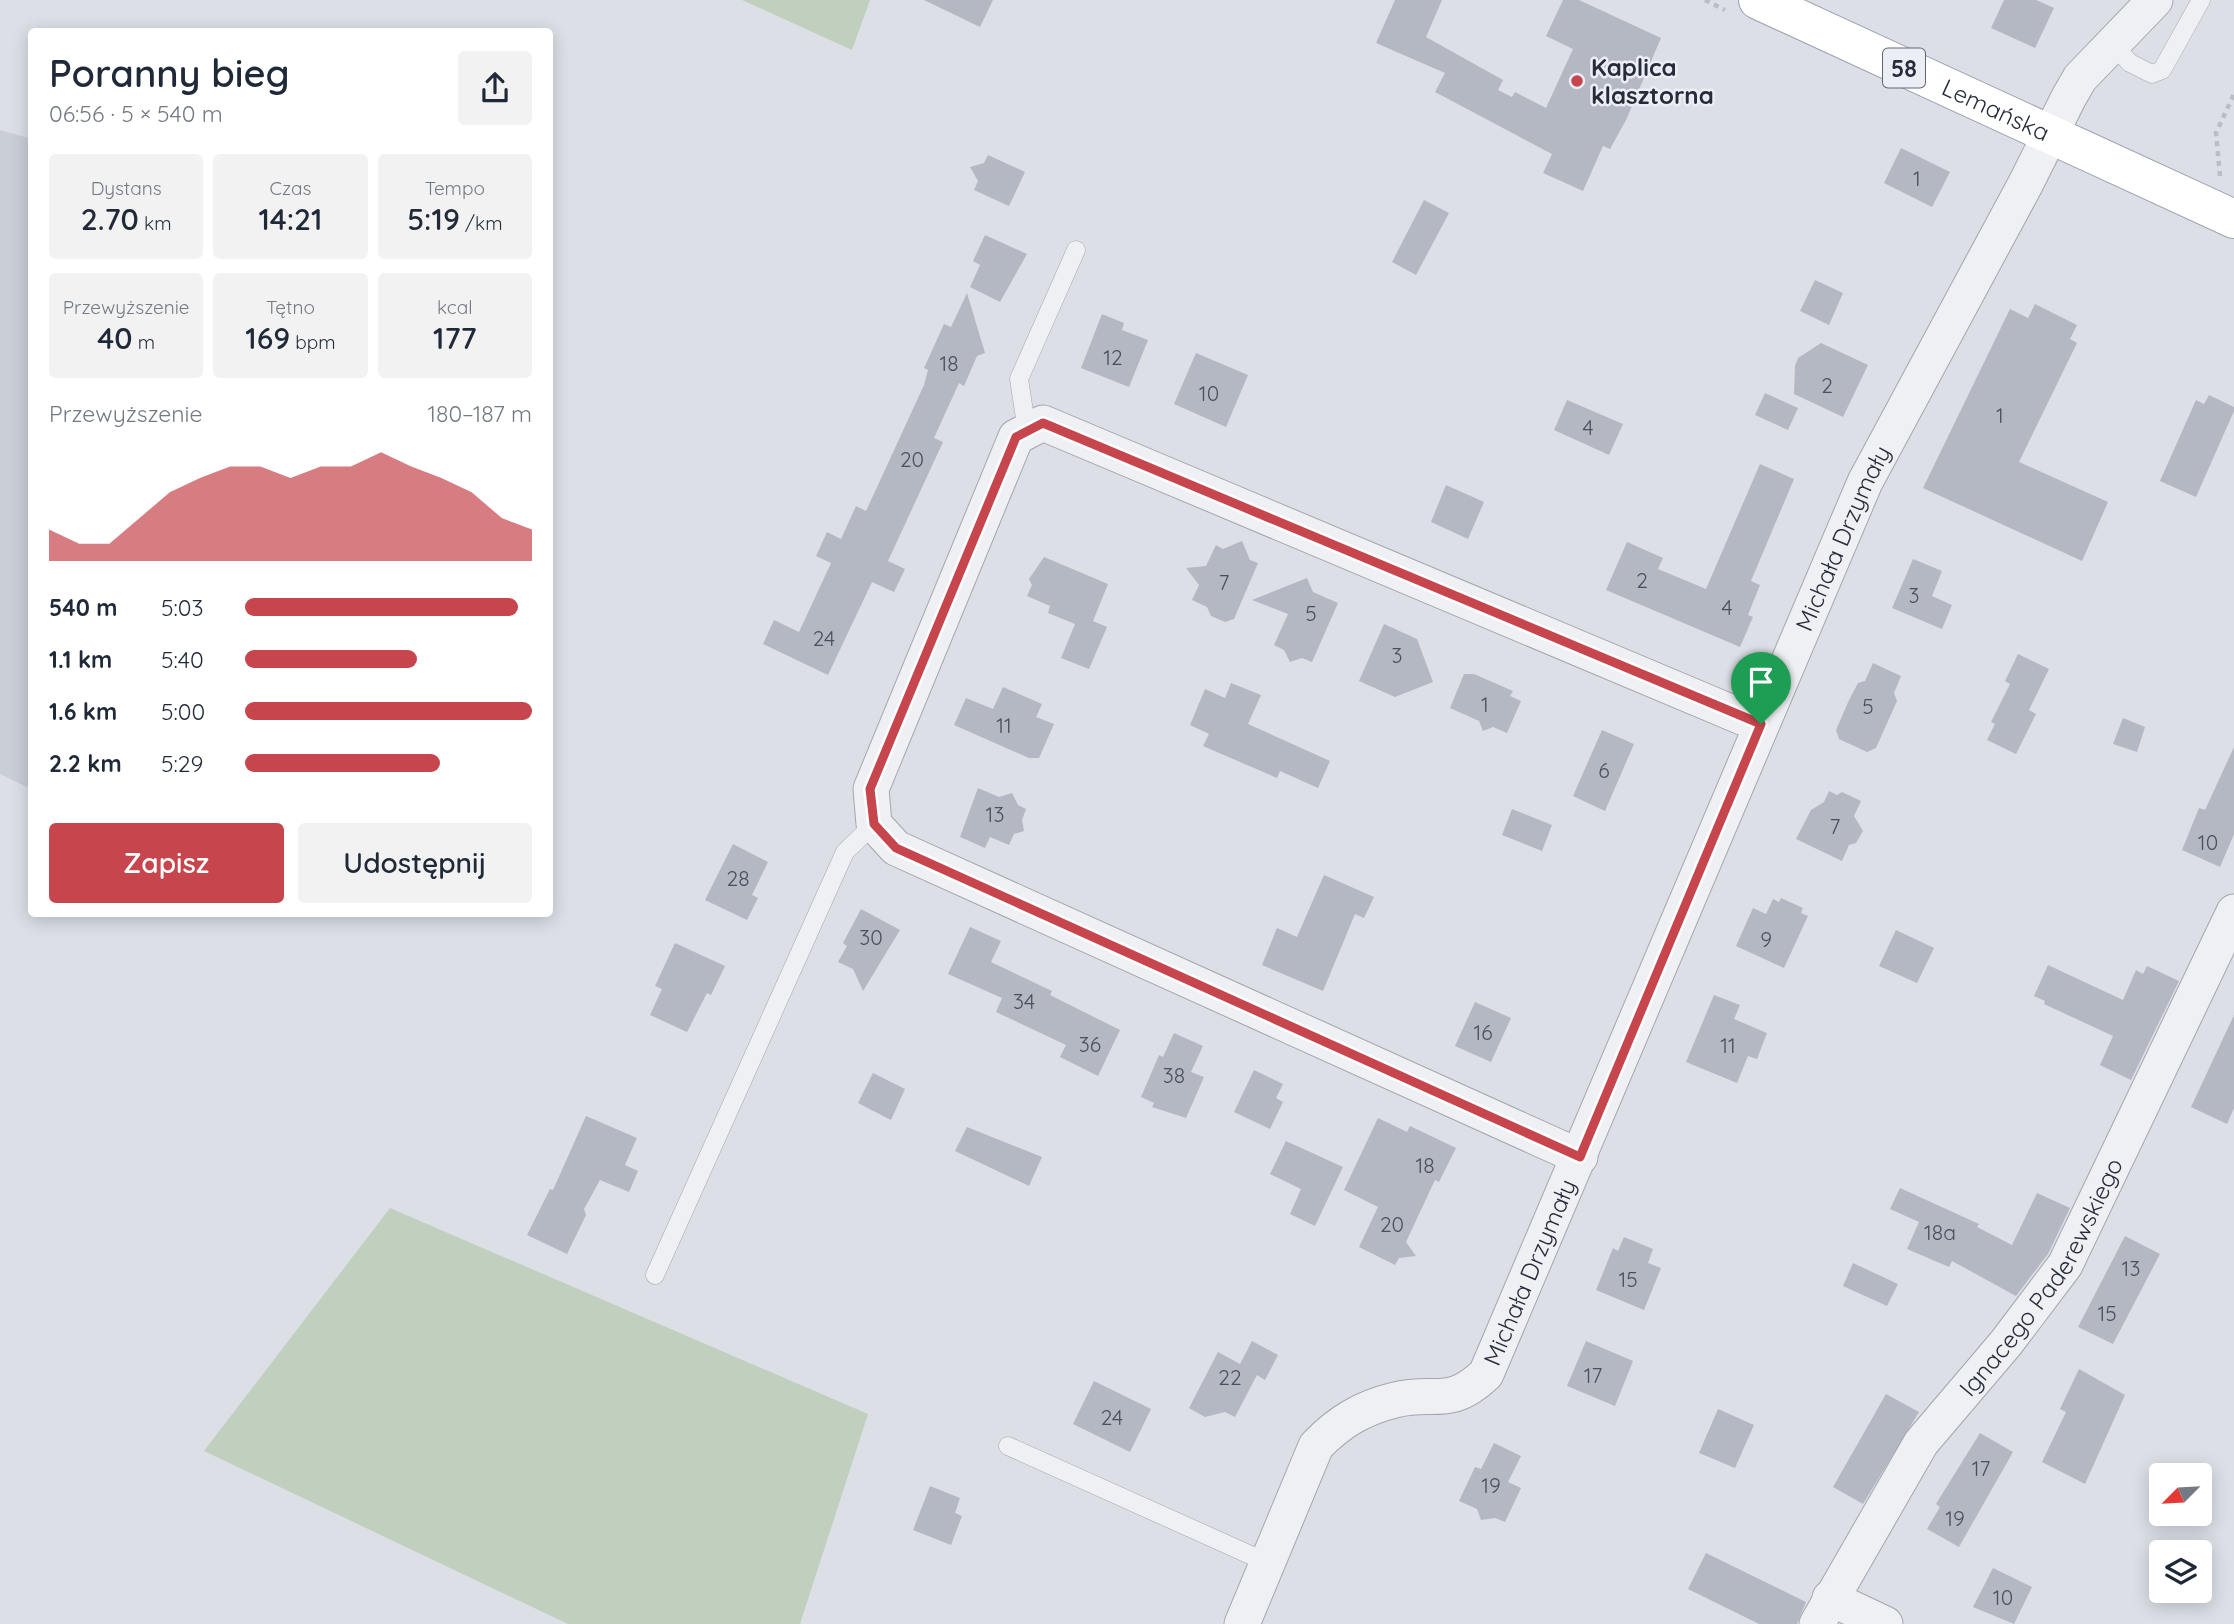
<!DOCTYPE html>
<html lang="pl">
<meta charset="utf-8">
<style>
body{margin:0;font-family:Quicksand,sans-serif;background:#f2f2f3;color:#1f2937;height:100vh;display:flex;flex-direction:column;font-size:26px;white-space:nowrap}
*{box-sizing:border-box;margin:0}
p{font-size:23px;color:#747a83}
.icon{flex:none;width:38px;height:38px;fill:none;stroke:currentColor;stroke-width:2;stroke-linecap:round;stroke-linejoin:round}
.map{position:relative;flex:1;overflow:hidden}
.panel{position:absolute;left:28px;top:28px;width:525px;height:889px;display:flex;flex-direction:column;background:#fff;border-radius:7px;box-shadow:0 4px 18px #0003}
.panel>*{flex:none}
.needle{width:46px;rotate:246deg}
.controls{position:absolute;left:2149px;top:1463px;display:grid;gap:14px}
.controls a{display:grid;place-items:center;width:63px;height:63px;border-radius:7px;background:#fff;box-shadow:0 4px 18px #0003;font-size:35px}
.pin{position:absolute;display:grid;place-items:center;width:60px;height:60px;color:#fff;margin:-72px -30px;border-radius:50% 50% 50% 0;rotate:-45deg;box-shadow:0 0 7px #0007}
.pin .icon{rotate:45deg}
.round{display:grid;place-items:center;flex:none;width:74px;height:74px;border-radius:7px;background:#f2f2f3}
.head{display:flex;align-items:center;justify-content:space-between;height:119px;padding:0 21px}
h1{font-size:38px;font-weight:600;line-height:52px}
.stats{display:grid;grid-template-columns:repeat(3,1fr);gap:10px;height:119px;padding:7px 21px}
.stats div{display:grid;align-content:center;border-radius:7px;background:#f2f2f3;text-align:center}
.stats b{font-size:30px;font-weight:600}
.stats small{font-size:19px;font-weight:400}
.stats p{font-size:19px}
.chart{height:196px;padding:14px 21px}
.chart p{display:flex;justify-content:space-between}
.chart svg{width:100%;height:126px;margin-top:7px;fill:#c7454d;opacity:.7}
.cta{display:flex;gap:14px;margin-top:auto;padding:14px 21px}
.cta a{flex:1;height:80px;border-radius:7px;background:#c7454d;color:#fff;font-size:28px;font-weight:600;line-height:80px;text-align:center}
.cta a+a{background:#f2f2f3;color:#1f2937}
ul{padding:0 21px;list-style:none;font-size:23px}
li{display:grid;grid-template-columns:112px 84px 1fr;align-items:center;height:52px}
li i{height:18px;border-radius:9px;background:#c7454d}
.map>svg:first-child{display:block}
.built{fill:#caced7}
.green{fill:#c1cfbe}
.building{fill:#b4b8c2}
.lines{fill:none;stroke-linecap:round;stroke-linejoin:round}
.lane-casing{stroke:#a2a6af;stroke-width:19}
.street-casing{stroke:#a2a6af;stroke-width:37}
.primary-casing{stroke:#9ca3b1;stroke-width:40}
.path{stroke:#bbbdc4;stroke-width:4.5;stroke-dasharray:5 5;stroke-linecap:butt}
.lane{stroke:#eff0f4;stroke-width:18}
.street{stroke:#eff0f4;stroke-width:35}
.primary{stroke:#fff;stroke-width:38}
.route-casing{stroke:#fff;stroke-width:14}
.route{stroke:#c7454d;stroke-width:9}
.poi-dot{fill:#c7454d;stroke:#ebeef4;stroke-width:2.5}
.labels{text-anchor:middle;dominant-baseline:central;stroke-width:5;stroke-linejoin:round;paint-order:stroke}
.number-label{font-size:21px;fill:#4a4f5d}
.shield{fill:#ebeef4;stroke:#626672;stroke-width:2}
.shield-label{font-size:23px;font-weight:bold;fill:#272c3b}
.poi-label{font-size:24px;font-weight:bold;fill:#272c3b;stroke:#ebeef4;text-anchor:start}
.street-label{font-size:24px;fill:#272c3b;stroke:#ebeef4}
</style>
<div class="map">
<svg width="2234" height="1624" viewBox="0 0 2234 1624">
<rect width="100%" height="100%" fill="#dcdfe6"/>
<path class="built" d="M 0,130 L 32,139 L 31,789 L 0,774 Z"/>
<path class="green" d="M 742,0 L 870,0 L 852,50 Z
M 390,1208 L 868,1414 L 800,1624 L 568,1624 L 204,1451 Z"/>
<path class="building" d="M 924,0 L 993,0 L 980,27 Z
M 1395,0 L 1442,0 L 1426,37 L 1503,80 L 1498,90 L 1512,97 L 1515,92 L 1546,108 L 1573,49 L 1546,36 L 1563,0 L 1579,0 L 1661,38 L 1626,120 L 1610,149 L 1603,146 L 1583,191 L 1543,173 L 1552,154 L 1435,92 L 1445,73 L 1376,43 Z
M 2004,0 L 2036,0 L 2054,8 L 2035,48 L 1991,28 Z
M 1901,148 L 1950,172 L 1932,207 L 1884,183 Z
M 988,155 L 1025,172 L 1009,206 L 974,190 L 978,181 L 970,167 L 984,163 Z
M 1424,200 L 1449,213 L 1416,275 L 1392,262 Z
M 985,235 L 1027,254 L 1000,302 L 970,287 L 980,265 L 973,261 Z
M 1815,280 L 1843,293 L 1829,325 L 1800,311 Z
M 967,293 L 985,353 L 977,356 L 964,386 L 959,383 L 934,438 L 943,442 L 888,561 L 905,569 L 894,592 L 872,582 L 828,675 L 763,644 L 774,620 L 799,632 L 831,563 L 816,556 L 827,532 L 841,539 L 856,506 L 866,511 L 924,385 L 928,370 L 924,368 L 944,324 L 951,327 Z
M 2035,304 L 2077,325 L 2070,339 L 2077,343 L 2019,462 L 2108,502 L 2082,561 L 1923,488 L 2010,309 L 2028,318 Z
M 1102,314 L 1124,323 L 1122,330 L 1148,340 L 1129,387 L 1081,368 Z
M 1821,343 L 1868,365 L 1843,417 L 1794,394 L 1795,366 L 1798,358 Z
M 1196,353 L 1248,375 L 1226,427 L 1174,404 Z
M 1765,393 L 1798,408 L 1788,430 L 1755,415 Z
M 2209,395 L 2234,407 L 2234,411 L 2196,497 L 2160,481 L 2196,400 L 2204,404 Z
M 1567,400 L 1623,424 L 1609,455 L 1554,430 Z
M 1760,464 L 1794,479 L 1751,581 L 1760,585 L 1748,615 L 1753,617 L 1740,647 L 1606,590 L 1627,542 L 1663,558 L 1658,569 L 1706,589 Z
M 1446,485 L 1484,502 L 1468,539 L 1431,522 Z
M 1242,541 L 1250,560 L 1258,563 L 1234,619 L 1225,622 L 1211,616 L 1207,607 L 1192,600 L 1199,585 L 1186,568 L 1206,566 L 1216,545 L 1223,549 Z
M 1044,557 L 1108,584 L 1093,621 L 1107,627 L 1089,669 L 1061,658 L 1075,624 L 1048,613 L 1050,606 L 1027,596 L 1032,585 L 1029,579 Z
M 1913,559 L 1942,571 L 1932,596 L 1952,605 L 1942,629 L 1892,608 Z
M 1307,578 L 1313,592 L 1338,603 L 1312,662 L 1302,658 L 1290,662 L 1284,650 L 1274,645 L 1288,614 L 1252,600 Z
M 1384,624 L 1417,639 L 1433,682 L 1395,697 L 1359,681 Z
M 2018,654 L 2049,669 L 2029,710 L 2036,714 L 2016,754 L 1987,740 L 1995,724 L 1991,722 L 2010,684 L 2005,681 Z
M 1873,663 L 1901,676 L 1894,693 L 1897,701 L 1876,748 L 1867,752 L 1839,739 L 1836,730 L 1849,700 L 1858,683 L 1865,681 Z
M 1464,674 L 1474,674 L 1513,691 L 1510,696 L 1521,701 L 1507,733 L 1493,727 L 1483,731 L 1479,721 L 1450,708 Z
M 1231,683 L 1261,695 L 1248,724 L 1330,761 L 1318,788 L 1280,771 L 1277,778 L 1203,746 L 1209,734 L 1190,725 L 1205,689 L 1225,698 Z
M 1003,687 L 1042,704 L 1036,717 L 1054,724 L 1039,758 L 1029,758 L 954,725 L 966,698 L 993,709 Z
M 2123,718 L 2145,727 L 2137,752 L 2113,744 Z
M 1602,730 L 1634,744 L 1605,811 L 1573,796 Z
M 2234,747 L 2234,834 L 2220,867 L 2182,850 L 2199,808 L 2205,810 Z
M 978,788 L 999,797 L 1012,793 L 1018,805 L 1026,809 L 1022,820 L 1024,831 L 1014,834 L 1009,845 L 990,837 L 985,848 L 960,837 Z
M 1829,791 L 1837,795 L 1842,792 L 1861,801 L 1854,816 L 1863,831 L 1856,843 L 1849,845 L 1842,861 L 1796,839 L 1811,810 L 1824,802 Z
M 1512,809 L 1552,825 L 1542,851 L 1502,835 Z
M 733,844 L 768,862 L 752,895 L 758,898 L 747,920 L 705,900 Z
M 1324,875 L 1374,897 L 1364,918 L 1355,914 L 1323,991 L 1262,965 L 1277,928 L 1297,937 Z
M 1781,898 L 1803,908 L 1801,913 L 1808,916 L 1784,968 L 1736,946 L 1753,908 L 1766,914 L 1773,899 L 1779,902 Z
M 861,909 L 900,930 L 863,991 L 853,969 L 838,962 L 847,946 L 843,943 Z
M 970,927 L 1001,941 L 991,962 L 1052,991 L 1050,995 L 1120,1030 L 1098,1076 L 1060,1057 L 1066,1045 L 996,1012 L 1002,998 L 948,974 Z
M 1896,930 L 1934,948 L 1917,983 L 1879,966 Z
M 675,943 L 725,966 L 711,995 L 707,993 L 687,1032 L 650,1015 L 662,989 L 655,986 Z
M 2048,965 L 2123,1000 L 2136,970 L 2143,974 L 2147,966 L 2179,981 L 2131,1080 L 2100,1065 L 2113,1036 L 2044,1004 L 2045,1001 L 2034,996 Z
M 1714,995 L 1740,1005 L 1734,1019 L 1767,1033 L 1757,1059 L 1748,1056 L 1737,1083 L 1686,1062 Z
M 1475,1002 L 1511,1018 L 1491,1062 L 1455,1046 Z
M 2234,1015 L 2234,1108 L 2227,1124 L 2191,1107 Z
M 1174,1033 L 1203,1046 L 1191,1072 L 1204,1077 L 1186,1118 L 1152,1107 L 1154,1103 L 1141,1097 L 1159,1055 L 1163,1057 Z
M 1254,1070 L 1283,1084 L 1276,1098 L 1283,1102 L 1270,1129 L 1234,1112 Z
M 873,1073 L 905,1089 L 891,1120 L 858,1103 Z
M 586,1116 L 637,1138 L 625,1165 L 638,1171 L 629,1192 L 600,1180 L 584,1209 L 586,1215 L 567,1254 L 527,1235 L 550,1189 L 553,1190 Z
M 1378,1118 L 1407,1132 L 1410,1126 L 1456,1148 L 1439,1182 L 1435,1180 L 1406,1242 L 1416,1256 L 1399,1258 L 1395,1265 L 1359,1247 L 1378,1207 L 1344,1190 Z
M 967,1127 L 1042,1157 L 1029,1186 L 955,1151 Z
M 1286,1141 L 1343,1167 L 1315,1226 L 1290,1214 L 1301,1189 L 1270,1174 Z
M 1900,1188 L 1979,1224 L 1977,1227 L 2012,1245 L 2037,1193 L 2070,1208 L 2048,1254 L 2016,1296 L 1952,1261 L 1949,1267 L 1907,1249 L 1919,1222 L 1890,1209 Z
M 2125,1236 L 2160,1254 L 2113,1344 L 2078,1327 Z
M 1624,1237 L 1653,1249 L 1648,1263 L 1661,1268 L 1644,1310 L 1596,1290 L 1613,1248 L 1618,1251 Z
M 1853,1263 L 1898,1284 L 1887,1306 L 1843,1286 Z
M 1252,1341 L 1278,1355 L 1265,1380 L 1257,1375 L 1235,1417 L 1225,1412 L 1205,1417 L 1189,1408 L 1218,1352 L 1240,1364 Z
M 1586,1341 L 1633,1361 L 1615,1406 L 1567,1386 Z
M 2079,1369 L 2125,1395 L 2085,1484 L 2042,1462 L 2066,1412 L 2060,1409 Z
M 1094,1381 L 1151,1409 L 1130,1452 L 1073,1424 Z
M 1886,1394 L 1919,1412 L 1863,1504 L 1833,1487 Z
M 1718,1409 L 1754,1425 L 1735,1468 L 1699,1453 Z
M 1980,1433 L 2013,1452 L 1959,1547 L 1927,1529 L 1940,1507 L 1936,1504 Z
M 1494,1443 L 1521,1456 L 1508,1482 L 1521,1488 L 1505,1522 L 1495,1518 L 1481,1520 L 1477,1509 L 1459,1501 L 1475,1467 L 1481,1469 Z
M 930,1486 L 960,1498 L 955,1513 L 962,1516 L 951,1545 L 913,1530 Z
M 1706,1553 L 1806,1602 L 1797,1624 L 1759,1624 L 1688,1589 Z
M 1993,1568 L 2032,1587 L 2014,1624 L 1973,1607 Z"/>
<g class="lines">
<g class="lane-casing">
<path id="lane" d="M 2114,46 L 2130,63 L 2152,74 L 2162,70 L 2201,0
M 1027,431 L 1019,379 L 1076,250
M 655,1275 L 845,852 L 874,824
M 1008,1446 L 1266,1562"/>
</g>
<g class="street-casing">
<g id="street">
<path d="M 1580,1157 L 896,848 L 874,824 L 871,789 L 1016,437 L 1043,423 L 1761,725"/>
<path d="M 1830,1598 L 1885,1624"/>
<path id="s1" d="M 1242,1624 L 1316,1446 C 1339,1422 1362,1408 1395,1400 C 1435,1390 1449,1409 1486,1374 L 1865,482 L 2026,183 L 2069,97 L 2080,78 L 2155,0"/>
<path id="s2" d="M 1817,1624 L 1921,1443 L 2006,1343 L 2065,1265 L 2234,912"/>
</g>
</g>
<g class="primary-casing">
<g id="primary">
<path id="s3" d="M 1758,0 L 2234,219"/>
</g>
</g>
<path class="path" d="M 1705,0 L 1725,10
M 2220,176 L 2216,133 L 2234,94"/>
<use href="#lane" class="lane"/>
<use href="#street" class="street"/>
<use href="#primary" class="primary"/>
</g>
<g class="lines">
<g class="route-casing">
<path id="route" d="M 1043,423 L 1761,724 L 1580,1157 L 896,848 L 874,824 L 870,789 L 1016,437 Z"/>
</g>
<use href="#route" class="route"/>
</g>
<circle class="poi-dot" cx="1577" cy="81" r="7"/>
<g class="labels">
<g class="number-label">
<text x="1917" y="178">1</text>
<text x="1113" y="357">12</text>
<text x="949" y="363">18</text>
<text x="1827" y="385">2</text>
<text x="1209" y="393">10</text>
<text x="2000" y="415">1</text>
<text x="1588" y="427">4</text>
<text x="912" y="459">20</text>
<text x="1642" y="580">2</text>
<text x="1224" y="582">7</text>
<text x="1914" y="595">3</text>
<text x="1727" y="607">4</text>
<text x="1311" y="613">5</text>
<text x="824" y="638">24</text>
<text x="1397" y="655">3</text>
<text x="1485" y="704">1</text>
<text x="1868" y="706">5</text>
<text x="1004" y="725">11</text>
<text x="1604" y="770">6</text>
<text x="995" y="814">13</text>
<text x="1835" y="826">7</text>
<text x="2208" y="842">10</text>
<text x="738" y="878">28</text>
<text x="871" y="937">30</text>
<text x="1766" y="939">9</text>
<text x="1024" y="1001">34</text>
<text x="1483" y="1032">16</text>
<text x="1090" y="1044">36</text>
<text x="1728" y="1045">11</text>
<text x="1174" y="1075">38</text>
<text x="1425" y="1165">18</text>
<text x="1392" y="1224">20</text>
<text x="1940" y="1232">18a</text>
<text x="2131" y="1268">13</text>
<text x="1628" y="1279">15</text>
<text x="2107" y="1313">15</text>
<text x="1593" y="1375">17</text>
<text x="1230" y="1377">22</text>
<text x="1112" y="1417">24</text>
<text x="1981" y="1468">17</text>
<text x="1491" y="1485">19</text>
<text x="1955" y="1518">19</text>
<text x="2003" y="1597">10</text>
</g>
<rect class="shield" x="1883" y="48.5" width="42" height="39" rx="5"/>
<g class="shield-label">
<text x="1904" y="68">58</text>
</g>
<g class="poi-label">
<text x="1591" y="67">Kaplica<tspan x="1591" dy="28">klasztorna</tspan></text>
</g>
<g class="street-label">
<text stroke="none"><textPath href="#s3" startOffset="262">Lemańska</textPath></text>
<text stroke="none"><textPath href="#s1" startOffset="1292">Michała Drzymały</textPath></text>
<text stroke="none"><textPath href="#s1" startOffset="494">Michała Drzymały</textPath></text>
<text stroke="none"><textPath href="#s2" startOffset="415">Ignacego Paderewskiego</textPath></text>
</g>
</g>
</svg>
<div class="controls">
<a><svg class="needle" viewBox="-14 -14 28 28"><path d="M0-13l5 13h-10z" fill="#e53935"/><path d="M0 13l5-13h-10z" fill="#747a83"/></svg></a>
<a><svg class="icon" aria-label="layers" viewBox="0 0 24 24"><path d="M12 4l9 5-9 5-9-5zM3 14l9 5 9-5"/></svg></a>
</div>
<div class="pin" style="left:1761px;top:724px;background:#1e9e55"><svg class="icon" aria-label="arrive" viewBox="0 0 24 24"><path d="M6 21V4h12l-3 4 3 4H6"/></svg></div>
<section class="panel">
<div class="head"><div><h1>Poranny bieg</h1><p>06:56 · 5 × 540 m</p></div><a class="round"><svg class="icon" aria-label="share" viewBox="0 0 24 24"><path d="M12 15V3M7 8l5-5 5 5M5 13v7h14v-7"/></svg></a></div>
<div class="stats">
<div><p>Dystans</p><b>2.70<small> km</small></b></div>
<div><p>Czas</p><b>14:21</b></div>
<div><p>Tempo</p><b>5:19<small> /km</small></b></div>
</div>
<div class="stats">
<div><p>Przewyższenie</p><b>40<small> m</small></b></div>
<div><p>Tętno</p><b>169<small> bpm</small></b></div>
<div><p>kcal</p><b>177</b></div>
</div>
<div class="chart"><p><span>Przewyższenie</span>180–187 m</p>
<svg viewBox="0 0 160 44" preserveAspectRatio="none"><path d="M0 44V33L10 38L20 38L30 29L40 20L50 15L60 11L70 11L80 15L90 11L100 11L110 6L120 11L130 15L140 20L150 29L160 33V44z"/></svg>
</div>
<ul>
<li><b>540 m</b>5:03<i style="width:95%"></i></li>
<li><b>1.1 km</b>5:40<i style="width:60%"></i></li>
<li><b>1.6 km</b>5:00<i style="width:100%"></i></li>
<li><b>2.2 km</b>5:29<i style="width:68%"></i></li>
</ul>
<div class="cta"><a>Zapisz</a><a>Udostępnij</a></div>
</section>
</div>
